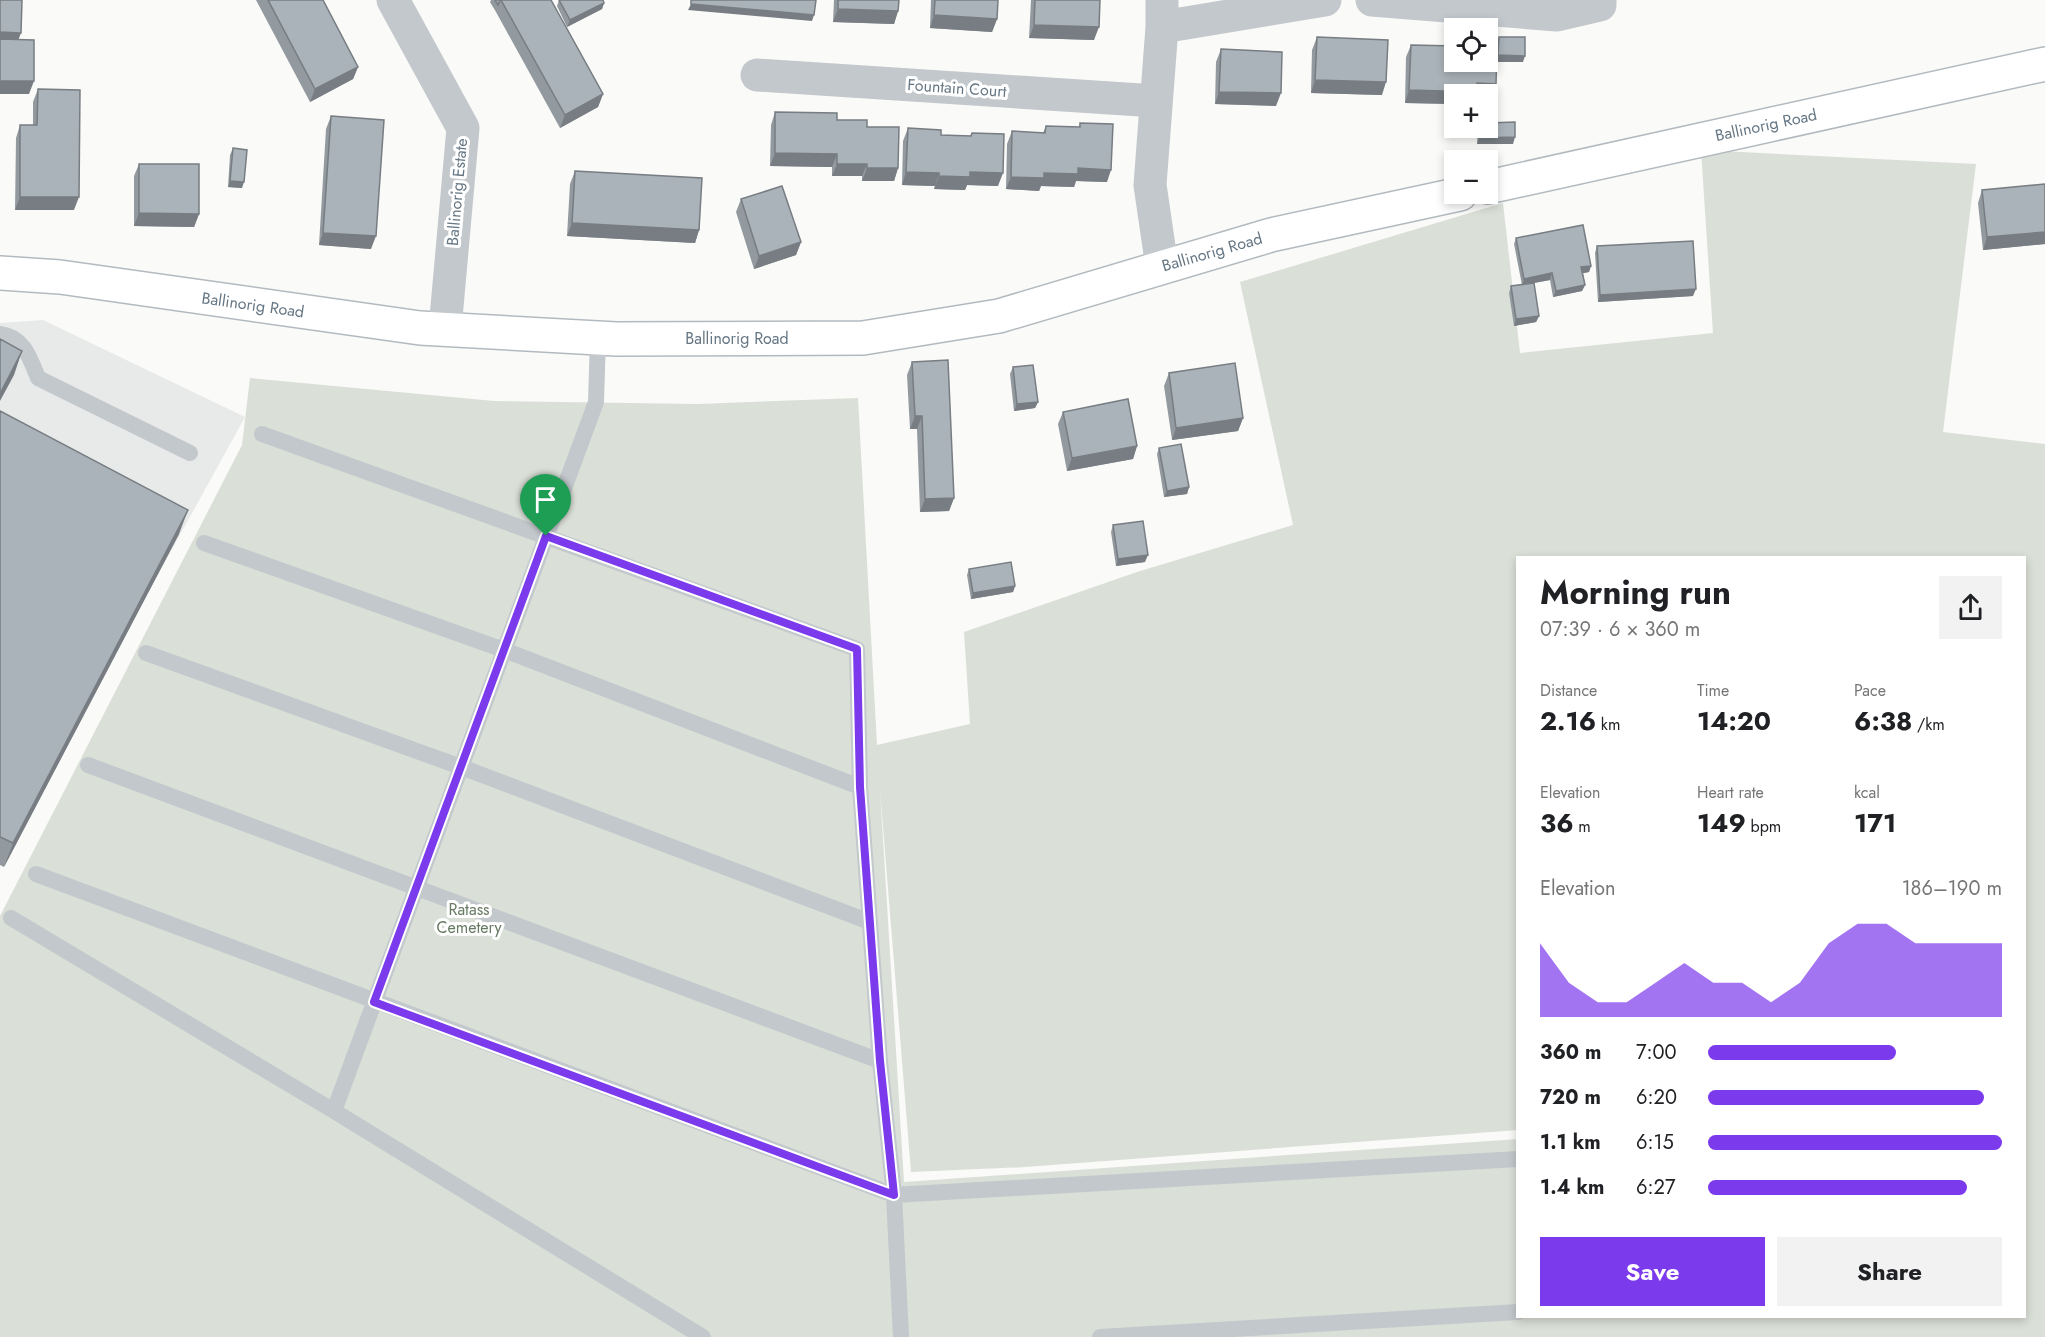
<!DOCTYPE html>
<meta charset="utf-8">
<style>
body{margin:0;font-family:Jost,sans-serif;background:#f2f2f2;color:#202124;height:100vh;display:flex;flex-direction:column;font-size:22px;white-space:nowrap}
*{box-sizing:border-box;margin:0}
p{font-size:20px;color:#757577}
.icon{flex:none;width:33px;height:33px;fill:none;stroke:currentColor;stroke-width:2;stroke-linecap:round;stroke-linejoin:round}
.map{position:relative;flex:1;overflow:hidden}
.panel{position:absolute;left:1516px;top:556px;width:510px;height:762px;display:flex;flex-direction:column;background:#fff;border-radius:0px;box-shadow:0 3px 9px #0003}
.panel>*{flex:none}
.tools{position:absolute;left:1444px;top:18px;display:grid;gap:12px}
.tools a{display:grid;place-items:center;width:54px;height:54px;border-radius:0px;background:#fff;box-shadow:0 3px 9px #0003;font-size:30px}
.pin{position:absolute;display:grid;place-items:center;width:51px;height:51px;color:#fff;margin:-62px -26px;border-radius:50% 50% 50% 0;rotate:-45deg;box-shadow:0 0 6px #0007}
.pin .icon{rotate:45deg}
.round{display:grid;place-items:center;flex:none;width:63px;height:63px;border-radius:0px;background:#f2f2f2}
.headline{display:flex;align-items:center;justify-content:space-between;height:102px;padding:0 24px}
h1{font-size:33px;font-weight:700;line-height:45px}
.stats{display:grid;grid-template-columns:repeat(3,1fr);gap:9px;height:102px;padding:6px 24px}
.stats div{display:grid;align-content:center}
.stats b{font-size:26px;font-weight:700}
.stats small{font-size:16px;font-weight:400}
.stats p{font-size:16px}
.chart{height:168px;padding:12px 24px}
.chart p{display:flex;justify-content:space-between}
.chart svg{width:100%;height:108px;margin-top:6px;fill:#7c3aed;opacity:.7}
.button{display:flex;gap:12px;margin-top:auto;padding:12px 24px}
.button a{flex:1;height:69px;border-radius:0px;background:#7c3aed;color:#fff;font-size:24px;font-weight:700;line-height:69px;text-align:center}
.button a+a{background:#f2f2f2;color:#202124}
ul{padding:0 24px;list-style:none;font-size:20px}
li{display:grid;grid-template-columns:96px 72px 1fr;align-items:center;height:45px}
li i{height:15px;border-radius:8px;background:#7c3aed}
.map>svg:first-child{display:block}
.built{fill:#e8e9e9}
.green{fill:#dadfd7;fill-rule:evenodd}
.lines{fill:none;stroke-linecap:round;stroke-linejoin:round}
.secondary-casing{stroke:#b3babf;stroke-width:36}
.lane{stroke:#c3c8cc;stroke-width:16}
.street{stroke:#c3c8cc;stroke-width:33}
.secondary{stroke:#fff;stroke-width:33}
.wall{fill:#929a9f}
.shaded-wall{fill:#777d82}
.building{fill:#aab3b9;stroke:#777d82;stroke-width:1.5}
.route-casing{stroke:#fff;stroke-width:12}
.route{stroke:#7c3aed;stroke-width:8}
.labels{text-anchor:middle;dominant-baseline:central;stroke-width:6;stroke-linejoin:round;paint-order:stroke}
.street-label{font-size:16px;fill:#657683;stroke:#fff}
.park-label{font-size:16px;fill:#687a64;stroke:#fff}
</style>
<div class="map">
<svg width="2045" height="1337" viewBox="0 0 2045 1337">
<rect width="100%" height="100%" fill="#fafaf8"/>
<path class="built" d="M 43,320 L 245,417 L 0,861 L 0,323 Z"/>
<path class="green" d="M 1701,150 L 1976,164 L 1943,432 L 2045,444 L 2045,1337 L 0,1337 L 0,916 L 242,445 L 250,378 L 494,401 L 698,404 L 858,398 L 877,745 L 970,724 L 964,632 L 1137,572 L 1293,525 L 1240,282 L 1503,203 L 1520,353 L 1713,333 ZM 1518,558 L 2025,558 L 2025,1317 L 1518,1317 L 1518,1139 L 904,1182 L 880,790 L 911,1172 L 1025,1167 L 1518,1130 Z"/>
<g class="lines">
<g class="secondary-casing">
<path id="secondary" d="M 1488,187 L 2045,64
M 0,273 L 60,277 L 420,328 L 616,339 L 863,338 L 999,316 L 1271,235 L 1460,194"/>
</g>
<path class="lane" d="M 0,334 C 24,337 30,358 38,378 L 190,453
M 598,338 L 596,402 L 334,1111 L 703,1337
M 262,434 L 857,649 L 860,787 L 880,1061 L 894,1195 L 901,1337
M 204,543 L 504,650 L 860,787
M 146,653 L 461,767 L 870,922
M 88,765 L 880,1061
M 36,874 L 894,1195 L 1518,1159
M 11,918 L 334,1111
M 1100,1337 L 1518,1312"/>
<path class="street" d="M 393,0 L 463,128 L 445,329
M 1162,0 L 1162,27 L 1150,185 L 1162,267
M 1372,0 L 1557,15 L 1600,5 L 1600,0
M 1162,27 L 1325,0
M 757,75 L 1156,101"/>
<use href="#secondary" class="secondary"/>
</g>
<path class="wall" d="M 256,0 L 323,0 L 358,67 L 353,79 L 310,102 Z
M 491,0 L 551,0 L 603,94 L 598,107 L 560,128 L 496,12 L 490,2 Z
M 559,0 L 604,3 L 602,9 L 567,27 L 557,6 Z
M 834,0 L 899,0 L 898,11 L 894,24 L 833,22 Z
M 931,0 L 998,0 L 997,19 L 992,32 L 930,28 Z
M 1031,0 L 1100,0 L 1094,40 L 1029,38 Z
M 1317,37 L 1382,95 L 1311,93 L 1312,50 Z
M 1499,37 L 1523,62 L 1497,62 L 1492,97 L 1488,97 L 1488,94 L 1455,94 L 1455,104 L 1405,103 L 1406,57 L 1411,45 L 1496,48 L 1496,43 Z
M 1221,49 L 1276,106 L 1215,104 L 1216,62 Z
M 38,89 L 74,210 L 15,210 L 16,138 L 20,125 L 33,125 L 33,102 Z
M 775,112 L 837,120 L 867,127 L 898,168 L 894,181 L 862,181 L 862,176 L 832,176 L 832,167 L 770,166 L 771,125 Z
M 331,116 L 371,249 L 319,245 L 326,129 Z
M 1080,123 L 1107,182 L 1076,181 L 1074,187 L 1041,186 L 1039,191 L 1006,189 L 1007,144 L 1012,131 L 1043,133 L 1046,126 L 1079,127 Z
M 908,128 L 941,135 L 970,136 L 972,133 L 998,186 L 967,185 L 965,190 L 934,189 L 935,186 L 902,185 L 903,141 Z
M 1478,128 L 1488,128 L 1513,144 L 1477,144 Z
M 233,148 L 242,188 L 228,187 L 230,155 Z
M 139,164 L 199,214 L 194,227 L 134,226 L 134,176 Z
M 575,171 L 699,230 L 695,243 L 567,236 L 570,184 Z
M 2045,184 L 2045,244 L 1983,250 L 1978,203 L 1982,190 Z
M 741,199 L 801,242 L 796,255 L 754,269 L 736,212 Z
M 1516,238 L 1591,266 L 1589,272 L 1583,273 L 1585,285 L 1582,291 L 1553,297 L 1550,280 L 1534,283 L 1539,316 L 1536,322 L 1514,326 L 1509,293 L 1511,286 L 1522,285 L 1514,244 Z
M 1597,246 L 1693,296 L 1598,302 L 1595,253 Z
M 912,362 L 954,498 L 949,511 L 920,512 L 917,429 L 910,429 L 907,375 Z
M 1013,367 L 1038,402 L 1035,408 L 1014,411 L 1010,374 Z
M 1169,373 L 1243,418 L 1238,431 L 1172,440 L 1164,386 Z
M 0,411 L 179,534 L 4,867 L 0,865 Z
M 1063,412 L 1137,446 L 1133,459 L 1067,471 L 1058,424 Z
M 1159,448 L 1189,487 L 1187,494 L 1164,497 L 1157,454 Z
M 1113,525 L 1145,562 L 1116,566 L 1111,532 Z
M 969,569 L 1015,586 L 1013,592 L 971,599 L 967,575 Z"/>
<path class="shaded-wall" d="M 604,3 L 602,9 L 567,27 L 570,20 Z
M 691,4 L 814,15 L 812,21 L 688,10 Z
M 838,9 L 898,11 L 894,24 L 833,22 Z
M 934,15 L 997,19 L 992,32 L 930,28 Z
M 1034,25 L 1099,27 L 1094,40 L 1029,38 Z
M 0,32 L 21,33 L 16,46 L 0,45 Z
M 1498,55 L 1525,56 L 1523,62 L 1496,62 Z
M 358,67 L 353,79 L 310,102 L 315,89 Z
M 1315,80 L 1386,82 L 1382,95 L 1311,93 Z
M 0,81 L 34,81 L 29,94 L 0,94 Z
M 1477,83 L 1496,84 L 1492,97 L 1488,97 L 1488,94 L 1455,94 L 1455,104 L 1405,103 L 1409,90 Z
M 1219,92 L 1281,93 L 1276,106 L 1215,104 Z
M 603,94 L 598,107 L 560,128 L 565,115 Z
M 1515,137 L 1513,144 L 1477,144 L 1479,138 Z
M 775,153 L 837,154 L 832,167 L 770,166 Z
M 837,164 L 867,164 L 862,176 L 832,176 Z
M 867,168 L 898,168 L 894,181 L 862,181 Z
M 1078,168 L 1111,170 L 1107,182 L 1076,181 L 1074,187 L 1041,186 L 1039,191 L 1006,189 L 1011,177 Z
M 906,172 L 939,173 L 935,186 L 902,185 Z
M 970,172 L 1003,173 L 998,186 L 967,185 L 965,190 L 934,189 L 939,176 Z
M 230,181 L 244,182 L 242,188 L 228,187 Z
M 20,197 L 79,197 L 74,210 L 15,210 Z
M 139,213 L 199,214 L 194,227 L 134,226 Z
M 572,223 L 699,230 L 695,243 L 567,236 Z
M 2045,232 L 2045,244 L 1983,250 L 1987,237 Z
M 323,233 L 376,236 L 371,249 L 319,245 Z
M 801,242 L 796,255 L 754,269 L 759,256 Z
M 1591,266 L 1589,272 L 1579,274 L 1581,267 Z
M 1552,273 L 1550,280 L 1522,285 L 1524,279 Z
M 1585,285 L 1582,291 L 1553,297 L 1556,291 Z
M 1696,289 L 1693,296 L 1598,302 L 1600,295 Z
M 1539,316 L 1536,322 L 1514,326 L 1516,319 Z
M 22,351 L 14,375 L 0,401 L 0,394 Z
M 1038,402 L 1035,408 L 1014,411 L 1017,404 Z
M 915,416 L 922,416 L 917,429 L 910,429 Z
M 1243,418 L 1238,431 L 1172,440 L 1176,428 Z
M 1137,446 L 1133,459 L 1067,471 L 1072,458 Z
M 1189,487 L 1187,494 L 1164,497 L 1167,491 Z
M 954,498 L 949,511 L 920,512 L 925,499 Z
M 188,510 L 179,534 L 4,867 L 13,843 Z
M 1148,555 L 1145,562 L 1116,566 L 1118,559 Z
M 1015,586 L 1013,592 L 971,599 L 973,593 Z"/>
<path class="building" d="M 0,0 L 22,0 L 21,33 L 0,32 Z
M 268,0 L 323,0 L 358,67 L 315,89 Z
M 495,0 L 500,0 L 498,5 Z
M 501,0 L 551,0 L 603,94 L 565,115 Z
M 559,0 L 603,0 L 604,3 L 570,20 Z
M 691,0 L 816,0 L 814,15 L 691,4 Z
M 838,0 L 899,0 L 898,11 L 838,9 Z
M 935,0 L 998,0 L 997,19 L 934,15 Z
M 1035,0 L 1100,0 L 1099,27 L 1034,25 Z
M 1317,37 L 1388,40 L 1386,82 L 1315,80 Z
M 1499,37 L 1525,37 L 1525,56 L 1498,55 Z
M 0,39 L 34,40 L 34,81 L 0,81 Z
M 1411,45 L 1455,46 L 1455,62 L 1488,62 L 1488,47 L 1497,48 L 1496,84 L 1477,83 L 1477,92 L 1409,90 Z
M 1221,49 L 1282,52 L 1281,93 L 1219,92 Z
M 38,89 L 80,90 L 79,197 L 20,197 L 20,125 L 37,125 Z
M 775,112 L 837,113 L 837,120 L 867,120 L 867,127 L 899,127 L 898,168 L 867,168 L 867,164 L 837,164 L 837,154 L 775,153 Z
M 331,116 L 384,120 L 376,236 L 323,233 Z
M 1515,122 L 1515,137 L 1479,138 L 1479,128 L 1488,128 L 1488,123 Z
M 1080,123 L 1113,124 L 1111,170 L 1078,168 L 1078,174 L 1044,173 L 1044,178 L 1011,177 L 1012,131 L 1045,133 L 1046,126 L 1080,127 Z
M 908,128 L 941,130 L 941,135 L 971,136 L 972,133 L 1004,134 L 1003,173 L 970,172 L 970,177 L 939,176 L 939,173 L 906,172 Z
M 233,148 L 247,150 L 244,182 L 230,181 Z
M 139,164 L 199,164 L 199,214 L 139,213 Z
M 575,171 L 702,178 L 699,230 L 572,223 Z
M 2045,184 L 2045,232 L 1987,237 L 1982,190 Z
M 782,186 L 801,242 L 759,256 L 741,199 Z
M 1583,225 L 1591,266 L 1581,267 L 1585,285 L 1556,291 L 1552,273 L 1524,279 L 1516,238 Z
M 1693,241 L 1696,289 L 1600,295 L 1597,246 Z
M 1534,283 L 1539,316 L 1516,319 L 1511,286 Z
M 0,339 L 22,351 L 0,394 Z
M 948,360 L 954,498 L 925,499 L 922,416 L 915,416 L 912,362 Z
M 1235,363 L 1243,418 L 1176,428 L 1169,373 Z
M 1033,365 L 1038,402 L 1017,404 L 1013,367 Z
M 1128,399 L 1137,446 L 1072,458 L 1063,412 Z
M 0,411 L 188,510 L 13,843 L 0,837 Z
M 1181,444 L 1189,487 L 1167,491 L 1159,448 Z
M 1143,521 L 1148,555 L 1118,559 L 1113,525 Z
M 1011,562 L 1015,586 L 973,593 L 969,569 Z"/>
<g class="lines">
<g class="route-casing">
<path id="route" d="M 546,536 L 857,649 L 860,787 L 880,1061 L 894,1195 L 374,1002 Z"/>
</g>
<use href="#route" class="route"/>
</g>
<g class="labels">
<g class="street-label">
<text transform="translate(957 88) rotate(4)">Fountain Court</text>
<text transform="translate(1766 125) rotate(-12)">Ballinorig Road</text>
<text transform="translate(457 192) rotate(-85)">Ballinorig Estate</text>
<text transform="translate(1212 252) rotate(-16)">Ballinorig Road</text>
<text transform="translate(253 305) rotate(8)">Ballinorig Road</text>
<text x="737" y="338">Ballinorig Road</text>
</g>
<g class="park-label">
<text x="469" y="909">Ratass<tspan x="469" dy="18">Cemetery</tspan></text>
</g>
</g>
</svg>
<div class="tools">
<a><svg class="icon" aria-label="locate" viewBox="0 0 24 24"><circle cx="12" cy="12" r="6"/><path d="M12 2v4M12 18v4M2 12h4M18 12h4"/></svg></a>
<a>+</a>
<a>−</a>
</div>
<div class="pin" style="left:546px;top:536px;background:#1e9e55"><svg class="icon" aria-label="arrive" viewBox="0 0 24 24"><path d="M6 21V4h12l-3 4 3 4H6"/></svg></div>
<section class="panel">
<div class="headline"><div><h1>Morning run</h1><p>07:39 · 6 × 360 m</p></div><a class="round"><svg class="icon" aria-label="share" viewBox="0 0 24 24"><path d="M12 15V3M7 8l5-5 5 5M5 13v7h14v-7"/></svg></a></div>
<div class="stats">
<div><p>Distance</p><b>2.16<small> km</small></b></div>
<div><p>Time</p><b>14:20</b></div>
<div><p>Pace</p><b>6:38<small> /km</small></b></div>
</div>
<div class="stats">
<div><p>Elevation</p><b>36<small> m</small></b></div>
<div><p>Heart rate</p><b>149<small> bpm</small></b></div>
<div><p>kcal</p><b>171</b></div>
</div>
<div class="chart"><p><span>Elevation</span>186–190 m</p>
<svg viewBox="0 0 160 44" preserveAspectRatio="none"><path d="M0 44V14L10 30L20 38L30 38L40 30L50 22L60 30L70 30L80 38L90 30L100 14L110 6L120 6L130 14L140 14L150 14L160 14V44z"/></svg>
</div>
<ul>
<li><b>360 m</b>7:00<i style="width:64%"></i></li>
<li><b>720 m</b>6:20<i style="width:94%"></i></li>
<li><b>1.1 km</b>6:15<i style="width:100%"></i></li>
<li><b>1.4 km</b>6:27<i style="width:88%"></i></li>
</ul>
<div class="button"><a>Save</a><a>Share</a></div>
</section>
</div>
